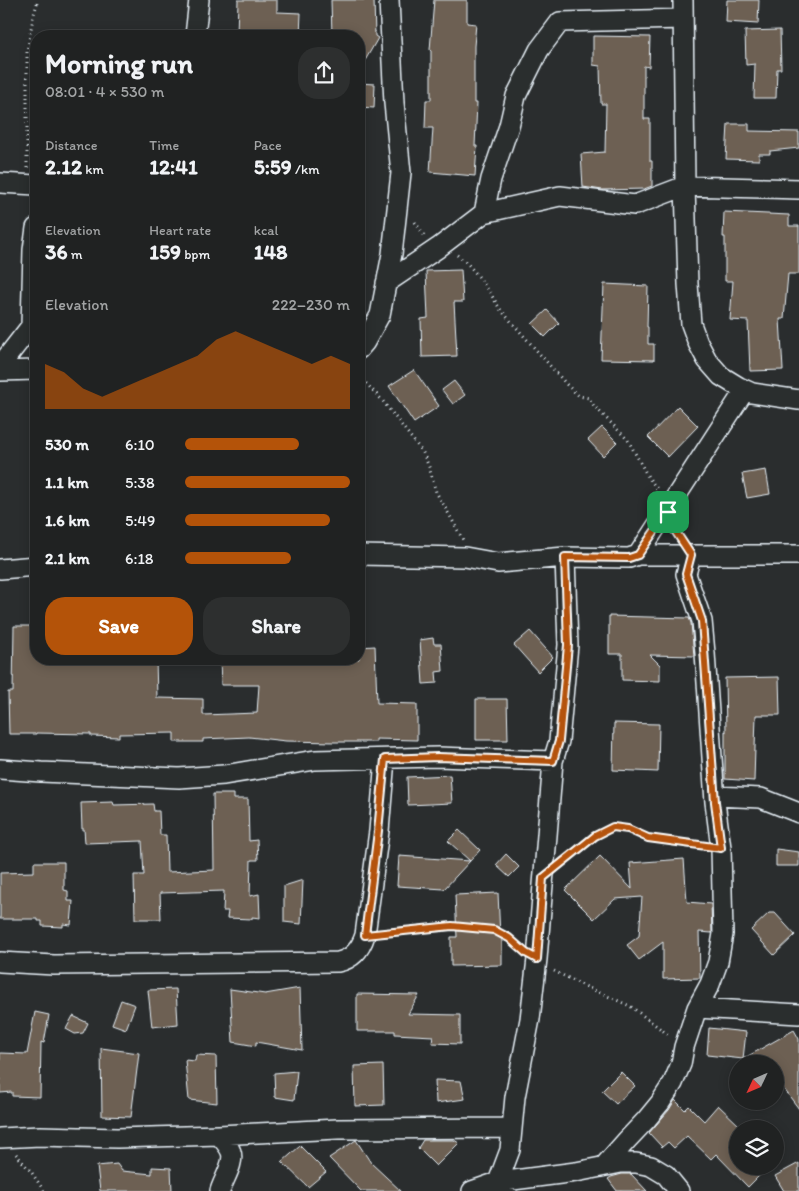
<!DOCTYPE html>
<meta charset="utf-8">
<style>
body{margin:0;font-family:Itim,sans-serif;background:#2d2f2f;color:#f1f3f6;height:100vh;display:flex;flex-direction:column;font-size:19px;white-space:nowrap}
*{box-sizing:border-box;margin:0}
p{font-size:16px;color:#a2a4a5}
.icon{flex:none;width:28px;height:28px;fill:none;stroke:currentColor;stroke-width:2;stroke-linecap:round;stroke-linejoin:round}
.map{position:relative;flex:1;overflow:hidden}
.details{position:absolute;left:30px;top:30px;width:335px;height:635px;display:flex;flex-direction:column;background:#202222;border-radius:20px;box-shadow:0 2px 12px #0003,0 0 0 1px #3d3f40}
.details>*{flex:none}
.needle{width:32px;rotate:226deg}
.buttons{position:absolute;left:729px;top:1055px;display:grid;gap:10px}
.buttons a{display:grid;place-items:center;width:55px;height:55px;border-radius:50%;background:#202222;box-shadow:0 2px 12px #0003,0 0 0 1px #3d3f40;font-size:25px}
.pin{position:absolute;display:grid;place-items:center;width:42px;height:42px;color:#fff;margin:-21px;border-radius:10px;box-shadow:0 2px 8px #0006}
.round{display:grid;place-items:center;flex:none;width:52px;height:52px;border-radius:20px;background:#2d2f2f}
.headline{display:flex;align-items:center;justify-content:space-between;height:85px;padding:0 15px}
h1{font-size:28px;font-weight:700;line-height:38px}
.stats{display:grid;grid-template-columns:repeat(3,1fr);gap:8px;height:85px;padding:5px 15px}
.stats div{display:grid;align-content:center}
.stats b{font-size:21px;font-weight:700}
.stats small{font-size:14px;font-weight:400}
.stats p{font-size:14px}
.chart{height:140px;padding:10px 15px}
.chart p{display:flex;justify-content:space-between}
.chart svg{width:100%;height:90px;margin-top:5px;fill:#b45309;opacity:.7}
.button{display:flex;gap:10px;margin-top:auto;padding:10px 15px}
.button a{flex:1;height:58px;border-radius:20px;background:#b45309;color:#fff;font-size:20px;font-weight:700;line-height:58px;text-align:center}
.button a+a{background:#2d2f2f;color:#f1f3f6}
ul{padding:0 15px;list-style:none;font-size:16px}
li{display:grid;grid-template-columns:80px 60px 1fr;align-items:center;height:38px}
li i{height:12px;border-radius:6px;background:#b45309}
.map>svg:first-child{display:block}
.building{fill:#6d6053;stroke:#e8f1f8}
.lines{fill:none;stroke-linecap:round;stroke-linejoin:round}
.minor-casing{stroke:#e8f1f8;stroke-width:22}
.path{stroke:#e8f1f8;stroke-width:3;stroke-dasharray:1 4;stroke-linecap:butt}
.minor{stroke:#2a2d2e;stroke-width:19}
.route-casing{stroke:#fff;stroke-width:10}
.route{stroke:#b45309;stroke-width:6}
</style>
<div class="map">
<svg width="799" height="1191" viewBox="0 0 799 1191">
<rect width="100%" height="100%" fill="#2a2d2e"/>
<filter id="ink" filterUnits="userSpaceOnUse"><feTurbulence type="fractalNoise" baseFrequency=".02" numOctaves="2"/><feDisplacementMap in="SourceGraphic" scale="10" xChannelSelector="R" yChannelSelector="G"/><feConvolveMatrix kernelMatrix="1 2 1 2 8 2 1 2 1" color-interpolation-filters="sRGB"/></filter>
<g filter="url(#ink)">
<path class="building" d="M 238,0 L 277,0 L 277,12 L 301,13 L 300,36 L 237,36 Z
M 331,0 L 374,0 L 375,36 L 378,38 L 359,71 L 359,36 L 332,36 Z
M 434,0 L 467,0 L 467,23 L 476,24 L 474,46 L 474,103 L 477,103 L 475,146 L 477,146 L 475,176 L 430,172 L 433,128 L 425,128 L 426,100 L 431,100 L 431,51 L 430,50 Z
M 727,0 L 759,0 L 758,24 L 726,22 Z
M 780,30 L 781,69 L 777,69 L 776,98 L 754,98 L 755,64 L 746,65 L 745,31 Z
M 593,36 L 650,37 L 649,67 L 644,66 L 644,119 L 650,119 L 650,161 L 652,161 L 652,186 L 644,189 L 602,190 L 583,187 L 581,154 L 605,152 L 606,104 L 601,104 L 600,66 L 593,65 Z
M 359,83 L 375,84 L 374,108 L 359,107 Z
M 728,124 L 749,124 L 749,131 L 799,132 L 799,148 L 770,151 L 770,154 L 759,154 L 759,160 L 726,159 Z
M 724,212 L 789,215 L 789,226 L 799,226 L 799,274 L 788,274 L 784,319 L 780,319 L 783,370 L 750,371 L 748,321 L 730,320 L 733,281 L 725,281 L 725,237 L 723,237 Z
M 461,270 L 463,302 L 454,302 L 457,356 L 422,357 L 421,319 L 428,318 L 426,271 Z
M 604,284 L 648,286 L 647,327 L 648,327 L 648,344 L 654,344 L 654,360 L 601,359 Z
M 547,310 L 559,323 L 545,337 L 532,324 Z
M 414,370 L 439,406 L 414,423 L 389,386 Z
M 454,381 L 465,395 L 453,404 L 442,390 Z
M 678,406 L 698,426 L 668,457 L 648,437 Z
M 602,427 L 617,442 L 603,456 L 588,440 Z
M 766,470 L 770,494 L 747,498 L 742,474 Z
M 609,616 L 689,618 L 691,623 L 694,656 L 650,655 L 660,665 L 660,681 L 622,680 L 622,654 L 609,654 Z
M 14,626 L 36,626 L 36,659 L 156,659 L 157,698 L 203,699 L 203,715 L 257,713 L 259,685 L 221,685 L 220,659 L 359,659 L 359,647 L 375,646 L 377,703 L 417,704 L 417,740 L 376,739 L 376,742 L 334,742 L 286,741 L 249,737 L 203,739 L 203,742 L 174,742 L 174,733 L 119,734 L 119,737 L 91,736 L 91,734 L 36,733 L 36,734 L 9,734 L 8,692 L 13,692 Z
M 530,631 L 553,657 L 538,672 L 514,645 Z
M 433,638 L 434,644 L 441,644 L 443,671 L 436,672 L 437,683 L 423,684 L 420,640 Z
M 779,677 L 780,715 L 756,715 L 754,781 L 725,779 L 725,731 L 726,732 L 725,678 Z
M 476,699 L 507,699 L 508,740 L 476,740 Z
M 614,723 L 659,724 L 658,772 L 613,770 Z
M 450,775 L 452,803 L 408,805 L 407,777 Z
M 213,794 L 234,794 L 234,799 L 248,799 L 249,841 L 257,840 L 258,860 L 251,860 L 250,896 L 259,894 L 260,918 L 252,917 L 252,919 L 227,918 L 228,911 L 223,911 L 224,891 L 160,893 L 161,919 L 135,919 L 134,875 L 144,875 L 142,841 L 85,843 L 84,829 L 82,829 L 81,803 L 113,802 L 114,805 L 153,804 L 154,811 L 159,811 L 160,835 L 166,835 L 167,872 L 214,870 Z
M 459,830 L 480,850 L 470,861 L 448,841 Z
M 776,849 L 799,852 L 799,866 L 776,866 Z
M 506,854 L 519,867 L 509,877 L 496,865 Z
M 399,856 L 470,861 L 444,889 L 397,886 Z
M 600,856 L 632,889 L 630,863 L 684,859 L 687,902 L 711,904 L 712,933 L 699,932 L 700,978 L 663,979 L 663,942 L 639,960 L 627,945 L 639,936 L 642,897 L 615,899 L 594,919 L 565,890 Z
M 34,862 L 64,862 L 64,890 L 68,891 L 68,901 L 73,901 L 71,925 L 63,924 L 63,927 L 42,926 L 42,921 L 38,921 L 38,919 L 0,919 L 0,873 L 34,872 Z
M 303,880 L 301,924 L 284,922 L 284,886 Z
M 498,893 L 500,937 L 502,937 L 502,965 L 451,966 L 451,937 L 457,937 L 455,895 Z
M 769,913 L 775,913 L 795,935 L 774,955 L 751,930 Z
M 300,988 L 302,1050 L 256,1042 L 256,1046 L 233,1042 L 230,989 L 265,994 Z
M 176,989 L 178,1024 L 152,1027 L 148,990 Z
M 357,994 L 419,995 L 408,1014 L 460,1015 L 460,1044 L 432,1043 L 433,1036 L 395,1034 L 395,1031 L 357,1031 Z
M 121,1000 L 135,1005 L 126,1029 L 112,1024 Z
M 35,1012 L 49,1015 L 44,1043 L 41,1042 L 40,1097 L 12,1096 L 12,1092 L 0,1093 L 0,1053 L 27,1054 Z
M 73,1016 L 88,1023 L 83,1033 L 75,1034 L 66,1029 Z
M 709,1028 L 746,1032 L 743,1059 L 707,1055 Z
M 794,1030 L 799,1039 L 799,1109 L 775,1077 L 775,1064 L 765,1064 L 764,1062 L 743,1059 Z
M 101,1048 L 139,1053 L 131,1117 L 102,1116 Z
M 196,1055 L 216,1056 L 217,1103 L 189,1100 L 185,1060 L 195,1061 Z
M 383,1065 L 384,1105 L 355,1106 L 354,1066 Z
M 297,1071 L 294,1100 L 275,1097 L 274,1073 Z
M 621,1072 L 635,1086 L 616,1104 L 602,1091 Z
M 435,1080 L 461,1081 L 465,1099 L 436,1103 Z
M 675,1100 L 685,1110 L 689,1106 L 704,1121 L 718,1105 L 741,1127 L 738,1129 L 738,1166 L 769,1166 L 748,1187 L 716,1154 L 711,1159 L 687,1136 L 674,1148 L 668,1142 L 662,1147 L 649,1133 L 669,1110 Z
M 356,1140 L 371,1163 L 401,1191 L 361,1191 L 329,1158 Z
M 423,1140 L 454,1140 L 459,1143 L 436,1166 L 418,1148 Z
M 300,1146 L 326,1172 L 308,1187 L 282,1162 Z
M 799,1163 L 799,1191 L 784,1191 L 775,1176 Z
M 117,1164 L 122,1171 L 152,1174 L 152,1167 L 171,1168 L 172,1191 L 100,1191 L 97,1166 Z
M 622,1174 L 631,1174 L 647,1191 L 617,1191 L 608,1179 L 611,1177 Z"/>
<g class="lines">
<g class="minor-casing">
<path id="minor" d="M 683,0 L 685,186 L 688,284 L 691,324 L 698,343 L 707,360 L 721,376 L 739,387 L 752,393 L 799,400
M 195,36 L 199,0
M 0,183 L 36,185
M 484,213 L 491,179 L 509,126 L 516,96 L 539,50 L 560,22 L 683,19
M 386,283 L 438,248 L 484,213 L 560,196 L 635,205 L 685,186 L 799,189
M 359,349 L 365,342 L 380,315 L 392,254 L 401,173 L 394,103 L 389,0
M 0,366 L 31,326 L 33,250 L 36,228
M 0,371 L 36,370
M 359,555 L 465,557 L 498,563 L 565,557 L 629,558 L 638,555 L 799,555
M 638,555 L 745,390
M 0,569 L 36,566
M 0,769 L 41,772 L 179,778 L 224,775 L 315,760 L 438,757 L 553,761
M 715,796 L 761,798 L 799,813
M 0,962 L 54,965 L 338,962 C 353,959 361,948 365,935 L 379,831 L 385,759
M 697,1008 L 799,1014
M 219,1135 C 223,1140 229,1146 231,1152 C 235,1163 223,1180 220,1191
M 0,1138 L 40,1136 L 117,1138 L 219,1135 L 338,1129 L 511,1128
M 604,1166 L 627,1140 L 646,1120 L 660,1103 L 673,1083 L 681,1064 L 684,1047 L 697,1008 L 710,984 L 718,962 L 723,934 L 721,848 L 715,802 L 705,653 L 702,621 L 686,574 L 691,555
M 472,1191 L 498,1182 L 576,1172 L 621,1163 L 636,1163 L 651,1166 L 666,1175 L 679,1191
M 507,1191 L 498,1182 L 510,1150 L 515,1097 L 530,1019 L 537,959 L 553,761 L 559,741 L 568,645 L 565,557"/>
</g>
<path class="path" d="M 27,168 L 27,51 L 33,18 L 38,0
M 415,222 L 424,235
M 457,255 L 467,263 L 484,283 L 500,309 L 567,385 L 579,396 L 589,398 L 594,406 L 628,440 L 648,477 L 658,490
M 359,376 L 382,400 L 423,453 L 429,467 L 436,492 L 450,516 L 463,540
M 564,861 L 595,836 L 613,827 L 628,829 L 648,838 L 703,846
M 383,933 L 452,926 L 481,928 L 494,930 L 509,938 L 520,948
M 554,971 L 580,984 L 630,1006 L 670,1036
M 16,1154 L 32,1173 L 44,1191"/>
<use href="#minor" class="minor"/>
</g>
</g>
<g class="lines" filter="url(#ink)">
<g class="route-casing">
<path id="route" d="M 668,512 L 670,523 L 691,555 L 686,574 L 702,621 L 715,802 L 721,848 L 648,838 L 628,829 L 613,827 L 595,836 L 543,878 L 537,959 L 526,953 L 509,938 L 494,930 L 452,926 L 365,935 L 378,831 L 385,759 L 438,757 L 553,761 L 559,741 L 568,645 L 565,557 L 629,558 L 638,555 Z"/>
</g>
<use href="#route" class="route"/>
</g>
</svg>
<div class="buttons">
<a><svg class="needle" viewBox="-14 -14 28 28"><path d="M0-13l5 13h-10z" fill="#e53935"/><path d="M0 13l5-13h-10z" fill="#a2a4a5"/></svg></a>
<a><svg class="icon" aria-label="layers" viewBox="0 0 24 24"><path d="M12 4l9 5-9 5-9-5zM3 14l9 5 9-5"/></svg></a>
</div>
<div class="pin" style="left:668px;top:512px;background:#1e9e55"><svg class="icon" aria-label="arrive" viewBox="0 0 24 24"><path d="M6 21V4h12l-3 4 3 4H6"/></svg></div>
<section class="details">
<div class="headline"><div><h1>Morning run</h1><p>08:01 · 4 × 530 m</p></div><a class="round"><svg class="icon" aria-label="share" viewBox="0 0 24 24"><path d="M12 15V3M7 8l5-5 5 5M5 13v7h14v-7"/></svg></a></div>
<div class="stats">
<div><p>Distance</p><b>2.12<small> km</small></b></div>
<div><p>Time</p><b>12:41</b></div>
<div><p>Pace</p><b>5:59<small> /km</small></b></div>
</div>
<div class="stats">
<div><p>Elevation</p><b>36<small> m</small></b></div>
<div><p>Heart rate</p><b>159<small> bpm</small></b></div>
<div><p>kcal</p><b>148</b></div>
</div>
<div class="chart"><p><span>Elevation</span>222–230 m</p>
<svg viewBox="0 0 160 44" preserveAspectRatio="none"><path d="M0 44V22L10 26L20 34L30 38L40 34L50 30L60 26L70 22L80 18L90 10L100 6L110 10L120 14L130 18L140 22L150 18L160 22V44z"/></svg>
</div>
<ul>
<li><b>530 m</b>6:10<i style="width:69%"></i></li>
<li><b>1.1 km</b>5:38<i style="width:100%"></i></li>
<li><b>1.6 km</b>5:49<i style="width:88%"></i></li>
<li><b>2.1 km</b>6:18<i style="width:64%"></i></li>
</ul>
<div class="button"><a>Save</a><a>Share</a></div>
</section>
</div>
